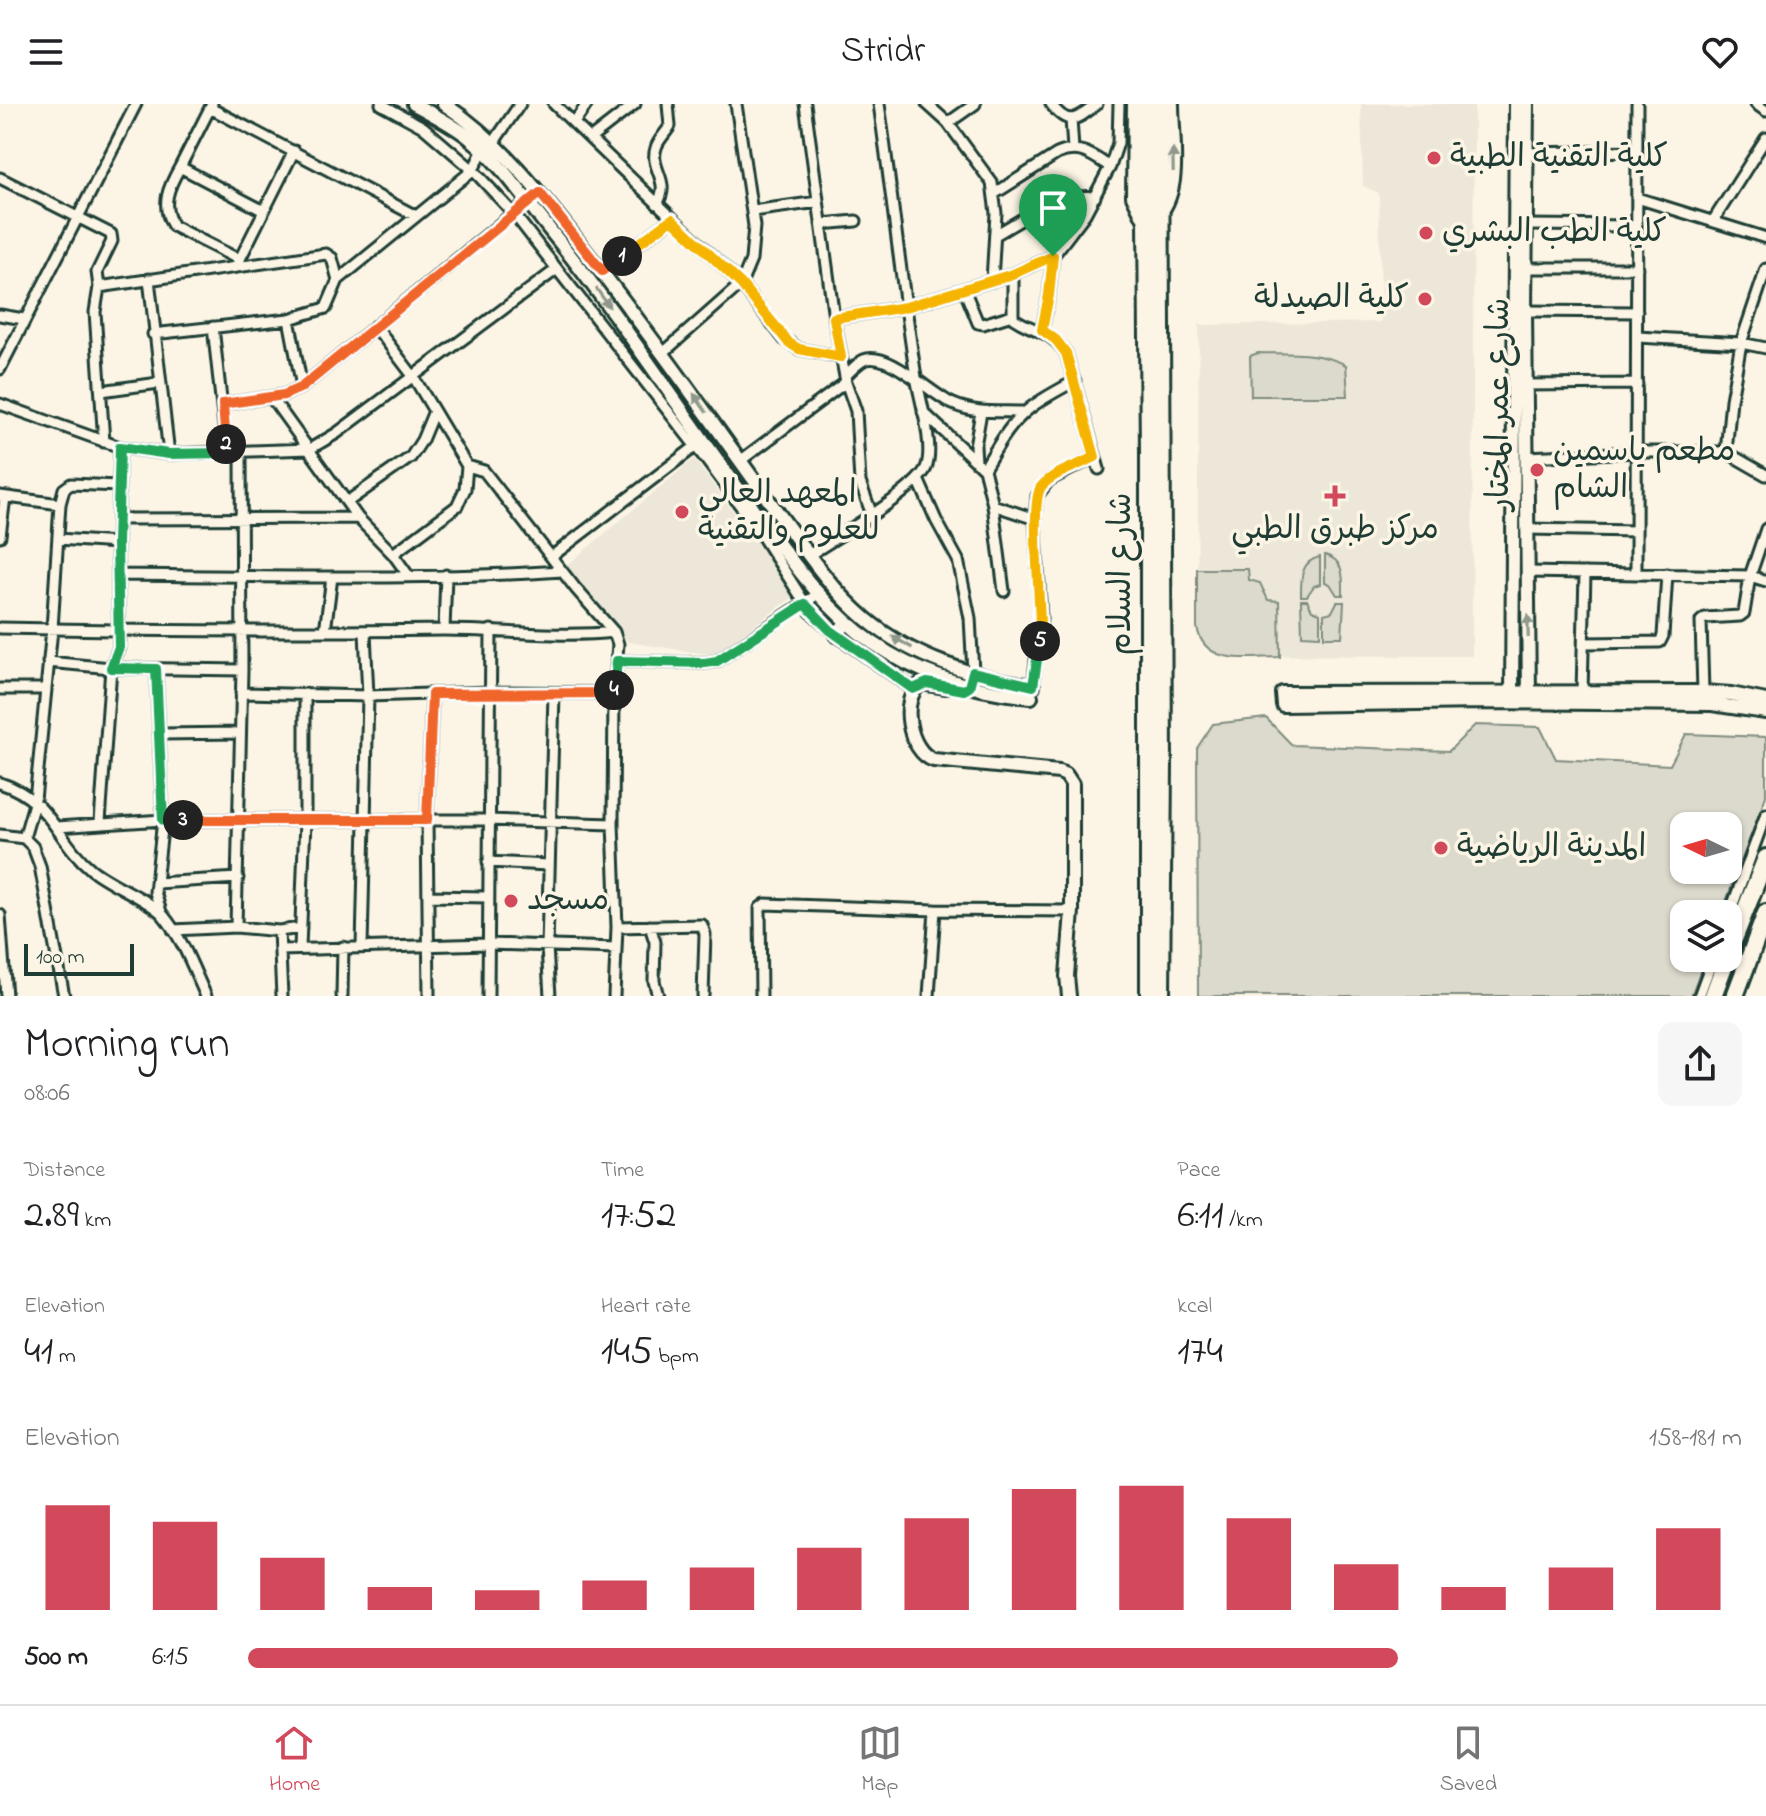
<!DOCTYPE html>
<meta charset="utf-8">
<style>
body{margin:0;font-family:"Indie Flower","Playpen Sans Arabic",sans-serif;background:#f6f6f6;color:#202124;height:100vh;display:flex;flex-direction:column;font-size:30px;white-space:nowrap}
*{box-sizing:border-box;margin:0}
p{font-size:26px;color:#757577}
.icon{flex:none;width:44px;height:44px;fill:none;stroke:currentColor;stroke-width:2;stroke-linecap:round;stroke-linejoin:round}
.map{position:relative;height:892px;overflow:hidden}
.panel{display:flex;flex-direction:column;background:#fff;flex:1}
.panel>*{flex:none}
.needle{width:52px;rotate:275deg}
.buttons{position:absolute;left:1670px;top:708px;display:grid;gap:16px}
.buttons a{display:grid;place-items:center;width:72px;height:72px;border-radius:16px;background:#fff;box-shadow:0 2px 6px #0004;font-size:40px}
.scale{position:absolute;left:24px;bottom:20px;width:110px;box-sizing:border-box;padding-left:8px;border:4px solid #1f3d34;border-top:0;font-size:22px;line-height:28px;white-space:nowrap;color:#1f3d34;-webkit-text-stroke:6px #fcf5e5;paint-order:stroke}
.pin{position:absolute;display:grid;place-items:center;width:68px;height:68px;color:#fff;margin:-82px -34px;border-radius:50% 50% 50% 0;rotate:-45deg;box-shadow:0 0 8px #0007}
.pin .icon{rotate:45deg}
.km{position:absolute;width:40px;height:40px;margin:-20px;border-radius:50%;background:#222;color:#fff;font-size:22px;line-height:40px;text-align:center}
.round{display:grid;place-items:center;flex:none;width:84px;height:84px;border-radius:16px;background:#f6f6f6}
.headline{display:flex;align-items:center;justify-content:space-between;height:136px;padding:0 24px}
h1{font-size:44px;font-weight:600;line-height:60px}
.stats{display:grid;grid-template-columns:repeat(3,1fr);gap:12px;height:136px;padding:8px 24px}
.stats div{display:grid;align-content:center}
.stats b{font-size:40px;font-weight:600}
.stats small{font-size:22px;font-weight:400}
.stats p{font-size:22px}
.chart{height:224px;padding:16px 24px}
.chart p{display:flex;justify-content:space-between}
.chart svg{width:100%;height:144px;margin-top:8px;stroke:#d1495b;stroke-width:6}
ul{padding:0 24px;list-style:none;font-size:26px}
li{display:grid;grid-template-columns:128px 96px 1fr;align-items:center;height:60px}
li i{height:20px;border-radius:10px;background:#d1495b}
header{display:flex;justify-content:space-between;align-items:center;height:104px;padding:0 24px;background:#fff;font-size:36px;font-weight:600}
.dock{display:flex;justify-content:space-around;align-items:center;height:112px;border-top:2px solid #e0e0e0;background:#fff;font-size:22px;color:#757577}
.dock a{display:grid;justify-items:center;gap:4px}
.dock .selected{color:#d1495b}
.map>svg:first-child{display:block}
.built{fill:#ece7d8}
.green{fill:#dcdacc;stroke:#7e8c80;stroke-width:2;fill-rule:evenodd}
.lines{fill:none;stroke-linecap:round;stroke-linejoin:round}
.street-casing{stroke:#1f3d34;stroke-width:15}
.secondary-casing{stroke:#1f3d34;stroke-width:18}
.highway-casing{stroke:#1f3d34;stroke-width:22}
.street{stroke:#fcf5e5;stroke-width:9}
.secondary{stroke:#fcf5e5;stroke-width:12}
.highway{stroke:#fcf5e5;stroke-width:16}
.oneway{fill:#8e998c}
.split-1-casing{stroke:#fff;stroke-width:16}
.split-2-casing{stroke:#fff;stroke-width:16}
.split-3-casing{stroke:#fff;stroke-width:16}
.split-4-casing{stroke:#fff;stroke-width:16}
.split-5-casing{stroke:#fff;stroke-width:16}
.split-6-casing{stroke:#fff;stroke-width:16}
.split-1{stroke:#f5b400;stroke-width:10}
.split-2{stroke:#f0652b;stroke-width:10}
.split-3{stroke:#22a559;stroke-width:10}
.split-4{stroke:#f0652b;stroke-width:10}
.split-5{stroke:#22a559;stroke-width:10}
.split-6{stroke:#f5b400;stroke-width:10}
.poi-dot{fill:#d1495b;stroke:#fcf5e5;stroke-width:3}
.labels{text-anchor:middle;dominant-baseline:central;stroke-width:7;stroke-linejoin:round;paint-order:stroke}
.poi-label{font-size:32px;fill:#1f3d34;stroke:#fcf5e5;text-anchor:start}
.street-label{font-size:32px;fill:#1f3d34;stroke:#fcf5e5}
</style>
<header><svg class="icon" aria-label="menu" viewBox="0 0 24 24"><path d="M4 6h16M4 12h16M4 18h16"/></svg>Stridr<svg class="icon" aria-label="heart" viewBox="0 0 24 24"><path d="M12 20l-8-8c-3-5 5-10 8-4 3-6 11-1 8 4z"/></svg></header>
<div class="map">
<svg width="1766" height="892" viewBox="0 0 1766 892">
<rect width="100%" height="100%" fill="#fcf5e5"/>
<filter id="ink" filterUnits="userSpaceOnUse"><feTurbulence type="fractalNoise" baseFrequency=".0125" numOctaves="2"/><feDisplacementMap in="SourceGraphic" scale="16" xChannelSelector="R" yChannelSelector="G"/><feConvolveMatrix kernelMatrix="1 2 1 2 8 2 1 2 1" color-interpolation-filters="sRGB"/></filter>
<g filter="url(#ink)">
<path class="built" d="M 1361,0 L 1474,0 L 1472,552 L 1217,551 L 1202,539 L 1197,523 L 1199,221 L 1381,218 L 1379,89 L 1363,82 Z
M 694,355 L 796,491 L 713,551 L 628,538 L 567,461 Z"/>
<path class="green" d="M 1258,249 C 1288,250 1319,247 1346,261 L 1348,292 L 1251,292 L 1250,252 Z
M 1325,451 C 1345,456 1343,474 1343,491 L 1337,491 L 1330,480 L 1325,478 Z
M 1320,453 L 1320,480 L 1314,482 L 1307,492 L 1301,492 C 1301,475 1300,457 1320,453 Z
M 1197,465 L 1248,465 L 1249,476 L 1260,479 L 1268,496 L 1279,497 L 1280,553 C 1249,553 1204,563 1197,523 Z
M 1301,496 L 1307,496 L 1312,506 L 1320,509 L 1320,532 L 1302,531 Z
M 1337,498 L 1344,498 L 1342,533 L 1324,533 L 1324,510 L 1332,508 Z
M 1266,614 L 1292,641 L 1449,647 L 1475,621 L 1540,623 L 1556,655 L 1670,661 L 1686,630 L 1766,633 L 1766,692 L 1721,810 L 1684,810 L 1684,854 L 1705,854 L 1691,892 L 1198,892 L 1197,644 L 1213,620 ZM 1684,722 L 1728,722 L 1728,766 L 1684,766 Z"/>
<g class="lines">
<g class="street-casing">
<path id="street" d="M 212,0 L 180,63 L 264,107
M 381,0 L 423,23 L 473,66 L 514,110 L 707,357 L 757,424 L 810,507 L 836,531 L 913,585
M 554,0 L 741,180 L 784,235 L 799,245 L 841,253
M 805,0 L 834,214 L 846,278 L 856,307 L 860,378 L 872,411
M 927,0 L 948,19 L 992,79 L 996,109 L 992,177
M 1051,0 C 1068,24 1078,15 1097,0
M 1756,0 L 1766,7
M 210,4 L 416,112
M 1071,15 L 1073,45
M 574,19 L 587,0
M 948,19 L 975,0
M 591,34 L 635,0
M 494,38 L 520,0
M 1527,49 L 1637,47
M 180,63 C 169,82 160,101 173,122 L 240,156
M 0,74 L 111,130 L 112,137 L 97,168 L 99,183
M 994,90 L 1057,50 C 1079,40 1092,51 1110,63
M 1637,94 L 1766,134
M 657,100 C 672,77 649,65 656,44 C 658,36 666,29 670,22 L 668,0
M 752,107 L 818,98
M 1713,117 L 1766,34
M 821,120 L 856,117
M 1526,121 L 1637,122
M 995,131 C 1027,113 1058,89 1095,93
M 238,159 L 294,47
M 1525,164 L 1637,164
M 602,167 L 672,115
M 1013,170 L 1013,214 C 1035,229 1048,224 1066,249 L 1099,365
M 149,175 L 169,350
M 964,185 L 978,219 L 983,220 L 1012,211
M 1525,207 L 1637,208
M 0,211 L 24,215
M 834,214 L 906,203 L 1013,170 L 1053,152 L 1085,110 L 1110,63 L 1118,39 L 1119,0
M 289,215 L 302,283
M 375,222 L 413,272 L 467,362 L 484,367 L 576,485 L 614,528
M 213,223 L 227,349
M 1042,226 L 1049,191 L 1053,152
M 153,230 L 289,215 L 326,204 L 338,176 L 473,66 L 483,46
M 1638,233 L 1741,239 L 1766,244
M 663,249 L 741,180 L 751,156 L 754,122 L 736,0
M 0,265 L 136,0
M 845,272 C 851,267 857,259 864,256 C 888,246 932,291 953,300 C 975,310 999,307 1022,308
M 1525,281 L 1637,280
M 101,287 L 159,279
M 271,293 L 358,414 L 393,450 L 408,471
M 0,300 L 120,343 L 169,350 L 310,345 L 337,329 L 557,165
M 223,300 L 284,291 L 302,283 L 533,93
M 923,308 L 984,365 L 993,401 L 1035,415
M 104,338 L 95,208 L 99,183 L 326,150 L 332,154 L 338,176
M 1726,348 L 1731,296 L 1741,239 L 1766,165
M 1526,353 L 1636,348 L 1726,348 L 1766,371
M 740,357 L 846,278
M 976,358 L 975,342 L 981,308
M 984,365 C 1015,312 1021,306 1075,277
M 918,375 L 936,416 L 958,456 L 970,514 L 973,568
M 0,392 L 60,400
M 347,398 L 411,353 L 422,336 L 434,307
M 993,401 L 1004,487
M 118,415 L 358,414
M 1527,425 L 1636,427
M 0,432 L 5,393
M 58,435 L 117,439
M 393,450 L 457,402 L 465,385 L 467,362
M 809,451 C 834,435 916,387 926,364 C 935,343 920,296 916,273 C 902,182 892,91 879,0
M 551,453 L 696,342
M 1527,468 L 1750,472 L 1766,477
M 1636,469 L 1637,0
M 118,471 C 266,472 415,477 562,467
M 0,524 C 148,527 296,528 444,526 C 501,526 558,534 614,528 L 618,540 L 614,589 L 613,720 L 617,823 L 614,892
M 444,526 L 446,471
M 325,527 L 332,473
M 1584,539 L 1660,538 L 1663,532 L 1667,470
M 617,557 L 705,559 L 717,557 L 818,490
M 48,558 L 111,564 L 242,566
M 156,565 L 163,716 L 155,788 L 161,808
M 1033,582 L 1041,515 L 1035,415 L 1037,392 L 1049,376 L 1095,353
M 0,585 L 46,585
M 1582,588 L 1585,469
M 1703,588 L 1701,517 L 1705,514 L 1740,512 L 1744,509 L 1750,472 L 1766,425
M 241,589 L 368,592 L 490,588 L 614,589
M 161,630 L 239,629
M 0,679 C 52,696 55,735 91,765 C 109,780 152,797 163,811 C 183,835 193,864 206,892
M 100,718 L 111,564 L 119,543 L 117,439 L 120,343
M 57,723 L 163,716 L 487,716 L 613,720
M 0,731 L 24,734 L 35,696 L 52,525 L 60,400 L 64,385 L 71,380 L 119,382
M 24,734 L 33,743 L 40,762 L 64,892
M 488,758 L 548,761
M 156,779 L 238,774
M 428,792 L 488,793
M 0,811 L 6,892
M 1728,814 L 1766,710
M 650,822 L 655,838 L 654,877 L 658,892
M 236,823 L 242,566 L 241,348
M 617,823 L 702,821 L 705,830 L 703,892
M 173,826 L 236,823 L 279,827 L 301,824
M 279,827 L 282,892
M 362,843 L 368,592 L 365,528
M 300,844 L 305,717 L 305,590
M 280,846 L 488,840 L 616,844
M 342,892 L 343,843
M 429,892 L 427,716 L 432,590
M 488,892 L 491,526
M 550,892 L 547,843 L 554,590
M 761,892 L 760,804 L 765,800 L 935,806 L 1072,807
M 929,892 L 935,806
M 1699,892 L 1713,854"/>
</g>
<g class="secondary-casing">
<path id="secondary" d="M 414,0 C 431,9 450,19 466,31 C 497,54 525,95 550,126 C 623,216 686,316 756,409 C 791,456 824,505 873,539 C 920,572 975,587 1031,593
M 444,0 C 502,38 544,94 586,148 C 650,229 709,314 770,398 C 800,438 827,482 866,515 C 911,553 975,574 1033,582
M 1134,0 L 1133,92 L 1146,119
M 1527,0 L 1525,207 L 1529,592
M 1160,109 C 1182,84 1172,32 1172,0
M 836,531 L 847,518
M 946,583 L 922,579 C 898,593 909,649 934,656 L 1059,668 L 1066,671 L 1072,680 L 1072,807 L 1067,872 L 1069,892
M 1512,593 L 1516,0
M 1766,597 L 1731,590 L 1703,588 L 1282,589 L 1283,601 L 1484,598 L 1712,600 L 1766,608"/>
</g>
<g class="highway-casing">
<path id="highway" d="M 1146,0 L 1149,349 L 1149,892
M 1160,0 L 1163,661 L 1161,892
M 1728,850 L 1766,754
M 1713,892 L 1727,854
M 1735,892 L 1766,809"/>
</g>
<use href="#street" class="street"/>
<use href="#secondary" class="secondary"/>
<use href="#highway" class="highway"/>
</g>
<defs><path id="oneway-solid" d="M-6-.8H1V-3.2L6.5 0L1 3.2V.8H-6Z" transform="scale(2)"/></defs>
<g class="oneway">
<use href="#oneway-solid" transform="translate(1173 56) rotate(-91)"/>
<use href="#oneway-solid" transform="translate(603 194) rotate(55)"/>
<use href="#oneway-solid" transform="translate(700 299) rotate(-125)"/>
<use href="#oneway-solid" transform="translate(1528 522) rotate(-91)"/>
<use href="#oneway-solid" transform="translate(902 538) rotate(-150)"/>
</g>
</g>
<g class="lines" filter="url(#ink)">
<g class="split-1-casing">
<path id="split-1" d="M 622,152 L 672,115 L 741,180 L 789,239 L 799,245 L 841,253 L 834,214 L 906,203 L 1013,170 L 1053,152"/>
</g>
<g class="split-2-casing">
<path id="split-2" d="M 226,340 L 223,300 L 284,291 L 302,283 L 540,89 L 602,167 L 622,152"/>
</g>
<g class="split-3-casing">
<path id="split-3" d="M 183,716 L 163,716 L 156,565 L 111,564 L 119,543 L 117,439 L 120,343 L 169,350 L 227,349 L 226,340"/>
</g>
<g class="split-4-casing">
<path id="split-4" d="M 183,716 L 427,716 L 432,590 L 614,589 L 614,586"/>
</g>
<g class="split-5-casing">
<path id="split-5" d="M 614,586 L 617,557 L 705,559 L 717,557 L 805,500 L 830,526 L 913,585 L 927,579 L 964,586 L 969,583 L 973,568 L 1033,582 L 1040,537"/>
</g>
<g class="split-6-casing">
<path id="split-6" d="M 1040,537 C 1042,507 1029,400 1041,383 C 1052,369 1079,361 1095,353 L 1066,249 L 1056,236 L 1042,226 L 1049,191 L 1053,152"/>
</g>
<use href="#split-1" class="split-1"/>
<use href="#split-2" class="split-2"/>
<use href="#split-3" class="split-3"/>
<use href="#split-4" class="split-4"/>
<use href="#split-5" class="split-5"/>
<use href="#split-6" class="split-6"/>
</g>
<g class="poi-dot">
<circle cx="1434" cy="54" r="8"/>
<circle cx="1426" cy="129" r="8"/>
<circle cx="1425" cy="195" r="8"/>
<circle cx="1537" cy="366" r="8"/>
<path d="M1331 380h8v8h8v8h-8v8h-8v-8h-8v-8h8z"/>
<circle cx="682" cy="408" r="8"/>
<circle cx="1441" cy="744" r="8"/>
<circle cx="511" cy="797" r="8"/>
</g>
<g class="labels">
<g class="poi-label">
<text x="1450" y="54">كلية التقنية الطبية</text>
<text x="1442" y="129">كلية الطب البشري</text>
<text x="1409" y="195" text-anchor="end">كلية الصيدلة</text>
<text x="1553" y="348">مطعم ياسمين<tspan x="1553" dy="37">الشام</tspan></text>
<text x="698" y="390">المعهد العالي<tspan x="698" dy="37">للعلوم والتقنية</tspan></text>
<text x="1335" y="426" text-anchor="middle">مركز طبرق الطبي</text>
<text x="1457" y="744">المدينة الرياضية</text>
<text x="527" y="797">مسجد</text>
</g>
<g class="street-label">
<text transform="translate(1500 300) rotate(-90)">شارع عمر المختار</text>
<text transform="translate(1122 470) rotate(-90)">شارع السلام</text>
</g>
</g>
</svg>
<div class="buttons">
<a><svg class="needle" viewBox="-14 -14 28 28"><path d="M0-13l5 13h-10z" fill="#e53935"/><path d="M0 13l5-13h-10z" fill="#757577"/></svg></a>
<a><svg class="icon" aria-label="layers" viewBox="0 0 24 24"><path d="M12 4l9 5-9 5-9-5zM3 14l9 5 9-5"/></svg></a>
</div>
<div class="scale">100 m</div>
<div class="pin" style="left:1053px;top:152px;background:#1e9e55"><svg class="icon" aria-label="arrive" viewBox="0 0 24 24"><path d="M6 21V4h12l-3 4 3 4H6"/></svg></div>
<b class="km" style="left:622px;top:152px">1</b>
<b class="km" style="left:226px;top:340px">2</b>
<b class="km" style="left:183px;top:716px">3</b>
<b class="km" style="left:614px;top:586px">4</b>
<b class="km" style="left:1040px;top:537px">5</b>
</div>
<section class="panel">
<div class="headline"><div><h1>Morning run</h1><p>08:06</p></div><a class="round"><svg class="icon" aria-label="share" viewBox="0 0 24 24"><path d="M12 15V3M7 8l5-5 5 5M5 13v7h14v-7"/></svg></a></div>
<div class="stats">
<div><p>Distance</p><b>2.89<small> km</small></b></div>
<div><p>Time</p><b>17:52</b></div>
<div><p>Pace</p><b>6:11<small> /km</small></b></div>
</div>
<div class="stats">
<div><p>Elevation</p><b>41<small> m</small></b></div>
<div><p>Heart rate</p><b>145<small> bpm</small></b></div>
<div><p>kcal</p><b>174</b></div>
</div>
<div class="chart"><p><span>Elevation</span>158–181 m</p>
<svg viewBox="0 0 160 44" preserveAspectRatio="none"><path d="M5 44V12M15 44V17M25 44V28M35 44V37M45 44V38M55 44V35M65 44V31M75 44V25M85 44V16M95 44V7M105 44V6M115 44V16M125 44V30M135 44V37M145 44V31M155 44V19"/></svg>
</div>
<ul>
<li><b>500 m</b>6:15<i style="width:77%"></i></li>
</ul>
</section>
<nav class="dock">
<a class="selected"><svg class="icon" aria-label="home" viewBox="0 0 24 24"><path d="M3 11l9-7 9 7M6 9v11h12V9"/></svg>Home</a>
<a><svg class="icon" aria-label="map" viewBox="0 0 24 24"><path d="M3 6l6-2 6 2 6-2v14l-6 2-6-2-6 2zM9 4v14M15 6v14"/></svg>Map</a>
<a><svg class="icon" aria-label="saved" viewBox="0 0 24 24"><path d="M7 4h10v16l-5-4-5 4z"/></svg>Saved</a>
</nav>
